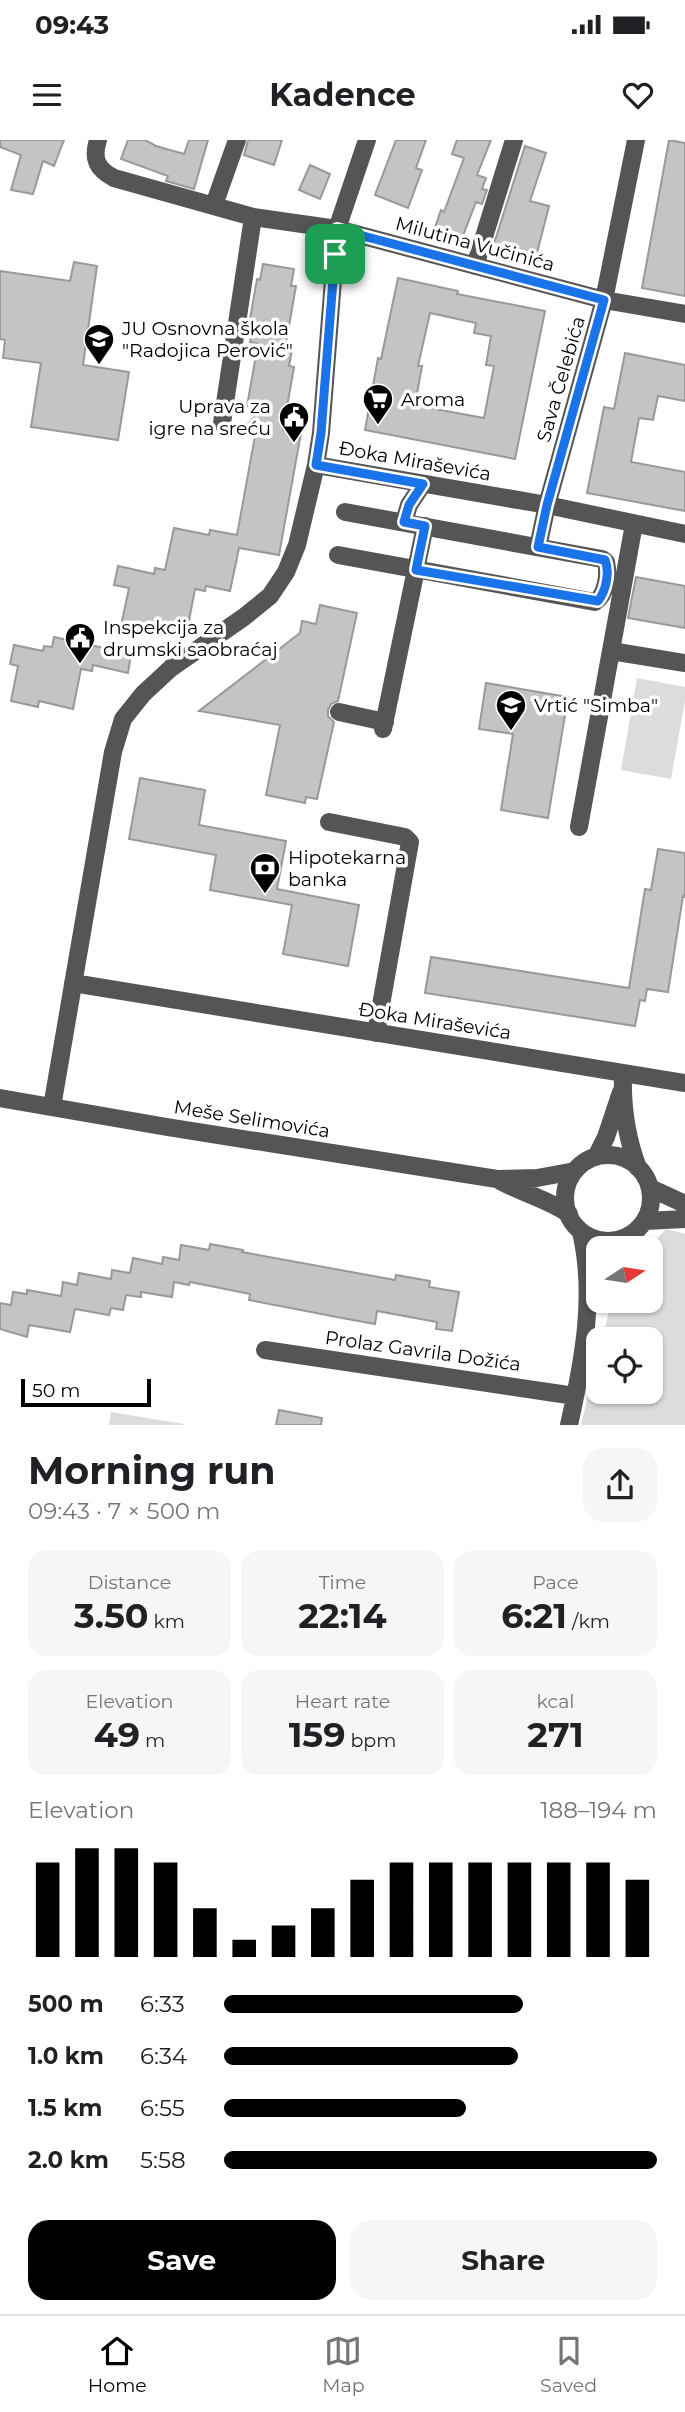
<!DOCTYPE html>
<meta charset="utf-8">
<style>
body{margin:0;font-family:Montserrat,sans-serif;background:#f6f6f6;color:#202124;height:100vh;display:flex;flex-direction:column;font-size:26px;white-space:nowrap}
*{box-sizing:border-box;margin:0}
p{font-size:23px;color:#757577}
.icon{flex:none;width:38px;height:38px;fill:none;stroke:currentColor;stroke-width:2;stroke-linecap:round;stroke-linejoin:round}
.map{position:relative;height:1285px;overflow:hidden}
.drawer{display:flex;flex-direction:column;background:#fff;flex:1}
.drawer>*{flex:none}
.needle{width:46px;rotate:78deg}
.tools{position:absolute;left:586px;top:1096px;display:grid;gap:14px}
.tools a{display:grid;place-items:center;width:77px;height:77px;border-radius:14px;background:#fff;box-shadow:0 2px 5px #0004;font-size:35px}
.scale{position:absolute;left:21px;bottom:18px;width:130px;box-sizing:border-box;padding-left:7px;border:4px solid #000;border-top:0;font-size:19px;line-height:24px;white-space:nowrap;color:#000;-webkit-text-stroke:5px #fff;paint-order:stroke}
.pin{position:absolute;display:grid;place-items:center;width:60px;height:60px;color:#fff;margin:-30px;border-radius:14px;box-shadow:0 4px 10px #0006}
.round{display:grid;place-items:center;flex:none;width:74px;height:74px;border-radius:21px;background:#f6f6f6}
.head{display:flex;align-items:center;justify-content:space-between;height:119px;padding:0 28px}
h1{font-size:38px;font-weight:700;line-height:52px}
.stats{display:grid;grid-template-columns:repeat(3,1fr);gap:10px;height:119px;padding:7px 28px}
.stats div{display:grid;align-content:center;border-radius:18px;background:#f6f6f6;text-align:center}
.stats b{font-size:35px;font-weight:700}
.stats small{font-size:19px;font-weight:400}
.stats p{font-size:19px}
.chart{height:196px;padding:14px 28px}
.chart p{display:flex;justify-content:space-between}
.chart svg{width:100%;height:126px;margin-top:7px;stroke:#000;stroke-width:6}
.cta{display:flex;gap:14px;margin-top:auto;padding:14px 28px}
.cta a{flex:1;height:80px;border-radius:21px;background:#000;color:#fff;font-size:28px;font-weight:700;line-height:80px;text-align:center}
.cta a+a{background:#f6f6f6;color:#202124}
ul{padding:0 28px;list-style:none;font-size:23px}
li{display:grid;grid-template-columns:112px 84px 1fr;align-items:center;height:52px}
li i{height:18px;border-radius:9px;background:#000}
.status{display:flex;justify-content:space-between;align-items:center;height:49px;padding:0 35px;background:#fff;direction:ltr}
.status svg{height:19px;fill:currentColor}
header{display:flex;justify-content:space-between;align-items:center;height:91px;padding:0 28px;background:#fff;font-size:32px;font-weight:700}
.menu{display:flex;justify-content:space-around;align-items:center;height:98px;border-top:2px solid #e0e0e0;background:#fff;font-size:19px;color:#757577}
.menu a{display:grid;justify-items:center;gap:4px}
.menu .active{color:#000}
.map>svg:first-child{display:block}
.green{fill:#dcdcdc}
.building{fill:#c4c4c4;stroke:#999;stroke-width:2;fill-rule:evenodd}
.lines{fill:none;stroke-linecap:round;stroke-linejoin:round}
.minor{stroke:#555;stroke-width:18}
.route-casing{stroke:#fff;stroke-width:14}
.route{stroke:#1a73e8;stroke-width:9}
.labels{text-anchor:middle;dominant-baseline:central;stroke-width:7;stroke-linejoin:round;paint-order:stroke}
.street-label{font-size:19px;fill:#000;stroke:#fff}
.poi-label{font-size:19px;fill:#000;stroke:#fff;text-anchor:start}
</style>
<div class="status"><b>09:43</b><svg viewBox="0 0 49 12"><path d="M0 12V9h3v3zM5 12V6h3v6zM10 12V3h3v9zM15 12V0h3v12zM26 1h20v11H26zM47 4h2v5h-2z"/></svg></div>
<header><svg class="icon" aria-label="menu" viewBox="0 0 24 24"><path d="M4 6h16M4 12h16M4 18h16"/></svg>Kadence<svg class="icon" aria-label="heart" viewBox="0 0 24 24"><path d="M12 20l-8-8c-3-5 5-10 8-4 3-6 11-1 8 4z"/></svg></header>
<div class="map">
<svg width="685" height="1285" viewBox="0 0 685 1285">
<rect width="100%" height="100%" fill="#fff"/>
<path class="green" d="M 637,538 L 685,547 L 685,561 L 671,639 L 621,630 Z
M 666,1089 L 685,1094 L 685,1285 L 581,1285 L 598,1214 L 598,1251 L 651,1251 L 651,1199 L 602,1199 L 612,1160 L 651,1160 L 651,1108 L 648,1108 Z
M 111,1272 L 184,1284 L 184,1285 L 109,1285 Z"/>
<path class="building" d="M 0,0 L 64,0 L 54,26 L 43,21 L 33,54 L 11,50 L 21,15 L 0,7 Z
M 128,0 L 145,0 L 156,6 L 184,14 L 189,0 L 208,0 L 194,49 L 166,41 L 168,36 L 121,19 Z
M 248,0 L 282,0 L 274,25 L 244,15 Z
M 396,0 L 426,0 L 416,28 L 422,30 L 408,68 L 375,55 Z
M 457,0 L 491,0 L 477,35 L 486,38 L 482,49 L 487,50 L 482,64 L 476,62 L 459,106 L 432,96 L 441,70 L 444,72 L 464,18 L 452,14 Z
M 669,0 L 685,3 L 685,156 L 642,148 Z
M 525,6 L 546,13 L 530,61 L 549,66 L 535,121 L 492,110 Z
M 310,25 L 330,34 L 320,59 L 299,50 Z
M 74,122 L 97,126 L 83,225 L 129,232 L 118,300 L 31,287 L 41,223 L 3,218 L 5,200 L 0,199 L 0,131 L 70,141 Z
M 263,124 L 294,129 L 291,146 L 296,146 L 285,209 L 292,210 L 289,226 L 294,227 L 283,290 L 301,293 L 279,415 L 239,408 L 230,451 L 206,446 L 205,451 L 195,449 L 187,491 L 150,484 L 149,492 L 121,486 L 129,448 L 114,445 L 118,426 L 154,434 L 155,428 L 165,430 L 174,388 L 209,395 L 210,390 L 237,395 L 257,285 L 248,284 L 262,268 L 247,266 L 258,204 L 250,202 L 253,186 L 249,185 L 257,139 L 260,140 Z
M 398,138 L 458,151 L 457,154 L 545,171 L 515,319 L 365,290 L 378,218 L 381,219 ZM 430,173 L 476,183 L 474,193 L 491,196 L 486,225 L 494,226 L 484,278 L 430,268 L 432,256 L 417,254 L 422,226 L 418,226 Z
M 577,179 L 586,180 L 581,199 L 572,196 Z
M 625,213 L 685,225 L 685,261 L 658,256 L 653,280 L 639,278 L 631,322 L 685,332 L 685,371 L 587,353 L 604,267 L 614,269 Z
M 636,437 L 685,446 L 685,488 L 628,478 Z
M 320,465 L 357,473 L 338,561 L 331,564 L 328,570 L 328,576 L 334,582 L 317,659 L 306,657 L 305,663 L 266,655 L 280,585 L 199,571 L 300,493 L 302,481 L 316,484 Z
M 54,497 L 131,514 L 128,533 L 93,525 L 92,531 L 81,529 L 73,569 L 39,561 L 38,567 L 11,561 L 18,526 L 10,524 L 14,505 L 43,511 L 44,506 L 52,507 Z
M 486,543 L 568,557 L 548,678 L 501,670 L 513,594 L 479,589 Z
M 140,638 L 205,650 L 199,685 L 286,701 L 277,749 L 359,765 L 348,826 L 283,814 L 292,765 L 210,750 L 216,715 L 129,699 Z
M 658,709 L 685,713 L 685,757 L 683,756 L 668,852 L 647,849 L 645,861 L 640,860 L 635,886 L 425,853 L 431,817 L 629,848 L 645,749 L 651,750 Z
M 210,1104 L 243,1110 L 242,1112 L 395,1140 L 396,1135 L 430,1141 L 429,1147 L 459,1152 L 452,1191 L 436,1189 L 437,1182 L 377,1171 L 375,1184 L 342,1178 L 249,1160 L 250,1154 L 190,1142 L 189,1145 L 174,1142 L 172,1157 L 141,1152 L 141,1157 L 126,1155 L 123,1170 L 111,1168 L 109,1175 L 75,1169 L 70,1192 L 29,1185 L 27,1197 L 0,1189 L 0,1163 L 11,1165 L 13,1152 L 27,1154 L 27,1150 L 61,1156 L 63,1142 L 77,1145 L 79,1133 L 111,1139 L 112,1130 L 130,1133 L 133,1118 L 162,1124 L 163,1117 L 179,1120 L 181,1105 L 209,1110 Z
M 279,1270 L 322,1278 L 321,1285 L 276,1285 Z"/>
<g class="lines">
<path class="minor" d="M 98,0 C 92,19 97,29 114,38 L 253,77 L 337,89 L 604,160 L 685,174
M 214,65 L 237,0
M 475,126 L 514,0
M 222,283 L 253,77
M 316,325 L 547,365 L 685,394
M 404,382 L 409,365 L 423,344
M 538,407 L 547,365 L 604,160 L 636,0
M 338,415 L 595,462 C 606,455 609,435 606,422 L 602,419 L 345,372
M 611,511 L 685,523
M 339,572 L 385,582
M 383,589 L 425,386
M 329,682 L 405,697 L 410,702 L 376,893
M 579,687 L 634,384
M 73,843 L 685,943
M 623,934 C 622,965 627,999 638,1028
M 0,958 L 167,987 L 497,1039 L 537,1038 L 575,1031
M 52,967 L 113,612 L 123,579 L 143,554 L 171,528 L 244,477 L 270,456 L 286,432 L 297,405 L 316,325 L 321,293 L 337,89 L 367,0
M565 1058a43 43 0 1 1 86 0a43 43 0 1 1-86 0Z
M 596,1017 L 606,997 L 621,952
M 497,1039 C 520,1053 546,1058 569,1074
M 650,1048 L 685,1064
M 645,1081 L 685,1079
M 265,1210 L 575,1256
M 569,1285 C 583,1222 596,1156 581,1092"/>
</g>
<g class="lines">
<g class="route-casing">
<path id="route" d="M 337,89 L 604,160 L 547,365 L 538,407 L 605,420 C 610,432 606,451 598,461 L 416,430 L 425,386 L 404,382 L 409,365 L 423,344 L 316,325 L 321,293 Z"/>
</g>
<use href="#route" class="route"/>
</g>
<defs>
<g id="school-pin" transform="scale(1.575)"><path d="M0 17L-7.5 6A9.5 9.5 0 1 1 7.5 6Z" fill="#000" stroke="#fff"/><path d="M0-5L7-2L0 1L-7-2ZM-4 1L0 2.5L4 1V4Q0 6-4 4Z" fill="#fff"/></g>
<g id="supermarket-pin" transform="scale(1.575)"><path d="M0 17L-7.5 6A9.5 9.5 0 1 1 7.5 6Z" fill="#000" stroke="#fff"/><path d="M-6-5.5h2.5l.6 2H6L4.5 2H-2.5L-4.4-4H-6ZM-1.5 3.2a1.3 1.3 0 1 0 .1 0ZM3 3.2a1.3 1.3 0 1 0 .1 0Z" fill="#fff"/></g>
<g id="civic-pin" transform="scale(1.575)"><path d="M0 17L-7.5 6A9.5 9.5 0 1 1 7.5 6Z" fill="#000" stroke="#fff"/><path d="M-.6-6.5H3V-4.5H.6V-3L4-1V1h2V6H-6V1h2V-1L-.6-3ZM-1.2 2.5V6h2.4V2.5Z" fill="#fff"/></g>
<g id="bank-pin" transform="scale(1.575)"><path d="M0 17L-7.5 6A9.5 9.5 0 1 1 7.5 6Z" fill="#000" stroke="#fff"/><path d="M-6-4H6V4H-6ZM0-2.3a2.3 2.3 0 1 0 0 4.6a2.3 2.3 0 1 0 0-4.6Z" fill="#fff"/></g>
</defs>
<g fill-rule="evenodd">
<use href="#school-pin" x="99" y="199"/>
<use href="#supermarket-pin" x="378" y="259"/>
<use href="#civic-pin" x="294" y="277"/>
<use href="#civic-pin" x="80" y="498"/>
<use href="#school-pin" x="511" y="565"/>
<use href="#bank-pin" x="265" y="728"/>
</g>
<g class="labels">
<g class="street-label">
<text transform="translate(475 104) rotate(15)">Milutina Vučinića</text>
<text transform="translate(561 239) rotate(-74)">Sava Čelebića</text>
<text transform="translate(415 321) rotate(10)">Đoka Miraševića</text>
<text transform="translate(435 881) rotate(9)">Đoka Miraševića</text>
<text transform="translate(252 979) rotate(9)">Meše Selimovića</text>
<text transform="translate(423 1211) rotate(8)">Prolaz Gavrila Dožića</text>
</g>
<g class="poi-label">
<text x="122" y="188">JU Osnovna škola<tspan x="122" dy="22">"Radojica Perović"</tspan></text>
<text x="401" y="259">Aroma</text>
<text x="271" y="266" text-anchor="end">Uprava za<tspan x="271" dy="22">igre na sreću</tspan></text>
<text x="103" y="487">Inspekcija za<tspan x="103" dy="22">drumski saobraćaj</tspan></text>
<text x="534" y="565">Vrtić "Simba"</text>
<text x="288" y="717">Hipotekarna<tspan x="288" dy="22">banka</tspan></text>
</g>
</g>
</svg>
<div class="tools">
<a><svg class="needle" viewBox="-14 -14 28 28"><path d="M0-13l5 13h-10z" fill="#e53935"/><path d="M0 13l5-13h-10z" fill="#757577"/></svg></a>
<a><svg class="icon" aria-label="locate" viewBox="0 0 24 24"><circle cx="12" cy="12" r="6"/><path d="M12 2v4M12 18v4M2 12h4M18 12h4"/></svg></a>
</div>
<div class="scale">50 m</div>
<div class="pin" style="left:335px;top:114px;background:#1e9e55"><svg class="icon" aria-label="arrive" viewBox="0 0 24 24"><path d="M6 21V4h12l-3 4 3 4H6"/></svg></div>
</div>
<section class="drawer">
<div class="head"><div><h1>Morning run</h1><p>09:43 · 7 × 500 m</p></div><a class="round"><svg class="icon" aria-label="share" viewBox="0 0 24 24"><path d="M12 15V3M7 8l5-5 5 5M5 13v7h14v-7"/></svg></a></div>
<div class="stats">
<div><p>Distance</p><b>3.50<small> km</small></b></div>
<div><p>Time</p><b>22:14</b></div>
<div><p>Pace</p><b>6:21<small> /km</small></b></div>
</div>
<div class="stats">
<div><p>Elevation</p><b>49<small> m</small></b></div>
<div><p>Heart rate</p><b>159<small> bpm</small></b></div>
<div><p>kcal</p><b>271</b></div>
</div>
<div class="chart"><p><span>Elevation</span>188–194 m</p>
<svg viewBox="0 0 160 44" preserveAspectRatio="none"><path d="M5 44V11M15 44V6M25 44V6M35 44V11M45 44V27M55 44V38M65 44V33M75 44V27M85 44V17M95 44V11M105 44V11M115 44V11M125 44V11M135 44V11M145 44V11M155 44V17"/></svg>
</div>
<ul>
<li><b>500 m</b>6:33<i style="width:69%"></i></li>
<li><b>1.0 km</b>6:34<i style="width:68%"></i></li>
<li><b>1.5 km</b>6:55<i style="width:56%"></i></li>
<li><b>2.0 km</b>5:58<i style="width:100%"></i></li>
</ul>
<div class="cta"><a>Save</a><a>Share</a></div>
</section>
<nav class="menu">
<a class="active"><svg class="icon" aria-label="home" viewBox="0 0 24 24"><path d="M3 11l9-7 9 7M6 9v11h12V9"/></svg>Home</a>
<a><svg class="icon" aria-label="map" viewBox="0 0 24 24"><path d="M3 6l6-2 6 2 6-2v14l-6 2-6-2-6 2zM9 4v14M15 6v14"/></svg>Map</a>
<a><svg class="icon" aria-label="saved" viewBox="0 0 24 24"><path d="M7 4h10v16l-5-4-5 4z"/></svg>Saved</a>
</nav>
